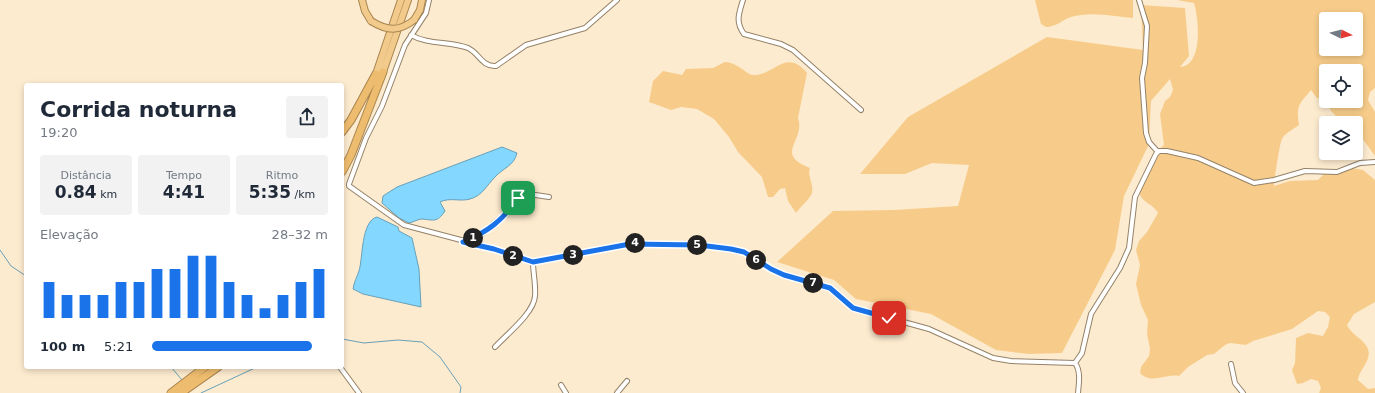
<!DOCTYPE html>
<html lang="pt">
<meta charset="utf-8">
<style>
body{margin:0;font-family:"DejaVu Sans",sans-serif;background:#f2f2f3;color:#1f2937;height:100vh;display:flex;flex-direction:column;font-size:15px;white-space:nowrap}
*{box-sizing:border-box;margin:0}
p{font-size:13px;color:#747a83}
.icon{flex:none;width:22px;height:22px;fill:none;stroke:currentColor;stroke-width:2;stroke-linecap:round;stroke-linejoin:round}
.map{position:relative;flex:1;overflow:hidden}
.side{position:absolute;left:24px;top:83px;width:320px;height:286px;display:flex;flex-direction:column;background:#fff;border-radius:4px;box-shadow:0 2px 6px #0003}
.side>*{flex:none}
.needle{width:26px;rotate:96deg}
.controls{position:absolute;left:1319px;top:12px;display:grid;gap:8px}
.controls a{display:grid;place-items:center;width:44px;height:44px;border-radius:4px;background:#fff;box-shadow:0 2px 6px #0003;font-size:20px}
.pin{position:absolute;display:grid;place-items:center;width:34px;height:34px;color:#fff;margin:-17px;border-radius:8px;box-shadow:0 2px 6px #0006}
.km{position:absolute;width:20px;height:20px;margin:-10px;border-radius:50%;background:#222;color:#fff;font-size:11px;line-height:20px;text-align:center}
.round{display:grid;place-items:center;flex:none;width:42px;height:42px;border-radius:4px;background:#f2f2f3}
.headline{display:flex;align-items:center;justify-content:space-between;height:68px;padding:0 16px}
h1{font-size:22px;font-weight:600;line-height:30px}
.stats{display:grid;grid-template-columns:repeat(3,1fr);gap:6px;height:68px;padding:4px 16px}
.stats div{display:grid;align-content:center;border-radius:4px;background:#f2f2f3;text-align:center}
.stats b{font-size:17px;font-weight:600}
.stats small{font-size:11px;font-weight:400}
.stats p{font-size:11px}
.chart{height:112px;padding:8px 16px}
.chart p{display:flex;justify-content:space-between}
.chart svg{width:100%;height:72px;margin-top:4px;stroke:#1a73e8;stroke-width:6}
ul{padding:0 16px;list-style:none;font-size:13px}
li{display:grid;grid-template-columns:64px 48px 1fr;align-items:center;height:30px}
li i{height:10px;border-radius:5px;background:#1a73e8}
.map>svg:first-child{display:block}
.green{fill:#f7cc8a;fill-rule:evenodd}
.water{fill:#84d8ff;stroke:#68a0b9}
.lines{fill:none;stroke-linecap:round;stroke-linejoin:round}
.stream{stroke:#68a0b9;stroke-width:1}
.minor-casing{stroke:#938269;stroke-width:6}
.trunk-casing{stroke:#a8854f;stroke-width:8}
.motorway-casing{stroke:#a8854f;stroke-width:9}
.minor{stroke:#fff;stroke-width:4}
.trunk{stroke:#f2ca8b;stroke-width:6}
.motorway{stroke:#eebc6e;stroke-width:7}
.trunk-bridge-casing{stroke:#a8854f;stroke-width:8;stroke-linecap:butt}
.trunk-bridge{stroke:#f2ca8b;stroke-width:6}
.route-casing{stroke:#fff;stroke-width:8}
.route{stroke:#1a73e8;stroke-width:5}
</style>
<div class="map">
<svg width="1375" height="393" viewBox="0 0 1375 393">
<rect width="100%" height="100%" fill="#fdebcf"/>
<path class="green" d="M 1035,0 L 1133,0 L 1133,18 C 1113,16 1091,11 1071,17 C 1062,20 1056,27 1046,27 L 1041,24 Z
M 1177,0 L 1375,0 L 1375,88 L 1370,92 L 1368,100 L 1375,112 L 1375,156 L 1362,138 L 1356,133 L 1356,123 L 1345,123 L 1341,121 L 1331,111 L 1328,104 L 1316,97 L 1311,90 C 1299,105 1296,104 1299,125 C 1294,129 1285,133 1282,139 C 1280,141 1274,182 1274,186 L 1290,181 L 1318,180 L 1326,172 L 1342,172 L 1352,168 L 1363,170 L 1375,180 L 1375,302 L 1354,314 L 1347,325 C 1352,337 1373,342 1368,358 C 1366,366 1359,371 1358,380 L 1368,389 L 1375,388 L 1375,393 L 1319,393 L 1321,388 L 1318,381 L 1311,379 L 1303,383 L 1297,384 L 1292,370 L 1295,363 L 1296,338 L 1308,333 L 1323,336 L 1328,327 L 1330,317 L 1325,312 L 1318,311 L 1292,329 L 1253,341 L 1246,345 L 1230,343 L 1225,345 L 1214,354 L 1207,355 L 1188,367 L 1179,376 C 1166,373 1151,385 1140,373 L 1141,367 L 1149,356 L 1150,349 L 1147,334 L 1148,320 L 1141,305 L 1136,284 L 1140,265 L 1136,250 L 1139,241 L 1147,232 L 1158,213 C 1153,203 1140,203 1139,190 L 1155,153 L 1164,145 L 1160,114 L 1165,101 L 1170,97 L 1173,90 L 1170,79 L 1151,101 L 1149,144 L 1124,196 L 1115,250 L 1062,353 L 1029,354 L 996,350 L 931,314 L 856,299 L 834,280 L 777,262 L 833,211 L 894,210 L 958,206 L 969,165 L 932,163 L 905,174 L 860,174 L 908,117 L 1047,37 L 1143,50 L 1141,5 L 1185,8 L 1189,56 L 1180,67 C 1203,66 1199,19 1194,3 ZM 1326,19 L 1356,19 L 1356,49 L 1326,49 ZM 1326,71 L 1356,71 L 1356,101 L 1326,101 Z
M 725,62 C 739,63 747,75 753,75 C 774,76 786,47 807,73 L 798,118 C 806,141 773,154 810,168 C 807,177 814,183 812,193 C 810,199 800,207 796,213 L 788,201 L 785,188 L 780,189 L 773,197 L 768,197 L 762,177 L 738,152 L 729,137 L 714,119 L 697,109 L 681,107 L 671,110 L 649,102 L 653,81 L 663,71 L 682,75 L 686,69 L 713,68 Z"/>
<path class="water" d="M 502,147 L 517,153 C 514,166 503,168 495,177 C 487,185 482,196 470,199 C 460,202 450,197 440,202 L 445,211 C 437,223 434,220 422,219 C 418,219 414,222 409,223 L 399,218 L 382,203 L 383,196 L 397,187 Z
M 377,217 L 398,227 L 399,231 L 412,238 L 419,269 L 421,307 L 363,294 L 353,289 C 354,282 357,277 359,271 C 363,258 361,221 377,217 Z"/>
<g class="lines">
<path class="stream" d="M 0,250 L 11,266 L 26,276
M 342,339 L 364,343 L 398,340 L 422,342 L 440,357 L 461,387 L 460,393
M 171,367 L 182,380
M 201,393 L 257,367"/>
<g class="minor-casing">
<path id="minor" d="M 429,0 L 426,13 L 405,45 L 382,106 L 366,138 L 349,184 L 349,186 L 404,225 L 495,249 L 528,261 L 536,262 L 630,244 L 699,245 L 731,249 L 744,252 L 771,269 L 784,275 L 830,288 L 853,308 L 929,329 L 993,358 L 1011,361 L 1075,363
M 743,0 C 739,13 735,22 744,34 L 781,44 L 793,50 L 861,110
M 1139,0 L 1147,26 L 1145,63 L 1142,78 L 1146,133 L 1149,142 L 1158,152
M 411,35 C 428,45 450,41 468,48 C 479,53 482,67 496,66 L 526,45 L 585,28 L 617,0
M 464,242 L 481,235 L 499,219 L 506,215 L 522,193 L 549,197
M 495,347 C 507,334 534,313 535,296 C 536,285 533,273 533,262
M 1231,364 L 1235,383 L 1243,393
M 340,367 L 359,393
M 561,385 L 566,393
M 617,393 L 627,381
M 1078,393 C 1079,383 1081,371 1075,363 L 1082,353 L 1091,314 L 1120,268 L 1129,248 L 1135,197 L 1156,154 L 1159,151 L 1167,151 L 1198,158 L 1254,183 L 1274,180 L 1305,171 L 1337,172 L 1360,163 L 1375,162"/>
</g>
<g class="trunk-casing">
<path id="trunk" d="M 362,0 L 365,11 L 371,21
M 414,20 L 420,10 L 422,0
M 383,72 L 408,0
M 376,74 L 401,0"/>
</g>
<g class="motorway-casing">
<path id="motorway" d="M 342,132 L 351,120 L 376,74
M 342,172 L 351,155 L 383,72
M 171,393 L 205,367
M 181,393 L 218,367"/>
</g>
<use href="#minor" class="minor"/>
<use href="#trunk" class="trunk"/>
<use href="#motorway" class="motorway"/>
<g class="trunk-bridge-casing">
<path id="trunk-bridge" d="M 371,21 C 387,31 399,32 414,20"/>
</g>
<use href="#trunk-bridge" class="trunk-bridge"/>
</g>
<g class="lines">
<g class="route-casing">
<path id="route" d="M 518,198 C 503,220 488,232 463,242 L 494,249 L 533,262 L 630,244 L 699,245 L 731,249 L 744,252 L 771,269 L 784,275 L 830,288 L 853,308 L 889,318"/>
</g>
<use href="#route" class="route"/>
</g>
</svg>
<div class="controls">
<a><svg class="needle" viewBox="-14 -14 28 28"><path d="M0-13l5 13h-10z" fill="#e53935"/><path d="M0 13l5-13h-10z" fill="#747a83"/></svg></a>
<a><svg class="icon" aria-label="locate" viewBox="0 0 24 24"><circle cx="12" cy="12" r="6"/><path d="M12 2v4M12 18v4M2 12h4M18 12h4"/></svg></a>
<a><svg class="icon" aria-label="layers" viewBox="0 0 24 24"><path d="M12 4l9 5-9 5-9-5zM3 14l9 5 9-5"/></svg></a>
</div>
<div class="pin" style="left:518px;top:198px;background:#1e9e55"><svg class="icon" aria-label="arrive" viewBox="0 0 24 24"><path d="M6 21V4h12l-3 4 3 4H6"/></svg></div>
<div class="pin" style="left:889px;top:318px;background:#d93025"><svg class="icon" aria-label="check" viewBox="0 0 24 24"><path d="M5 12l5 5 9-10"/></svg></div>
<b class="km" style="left:473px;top:238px">1</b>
<b class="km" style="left:513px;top:256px">2</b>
<b class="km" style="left:573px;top:255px">3</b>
<b class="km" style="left:635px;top:243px">4</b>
<b class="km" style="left:697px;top:245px">5</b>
<b class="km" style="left:756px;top:260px">6</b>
<b class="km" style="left:813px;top:283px">7</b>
<section class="side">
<div class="headline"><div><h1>Corrida noturna</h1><p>19:20</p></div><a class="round"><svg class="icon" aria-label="share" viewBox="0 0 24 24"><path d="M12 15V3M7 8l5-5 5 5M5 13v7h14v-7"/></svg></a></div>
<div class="stats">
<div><p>Distância</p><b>0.84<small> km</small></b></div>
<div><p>Tempo</p><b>4:41</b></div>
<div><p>Ritmo</p><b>5:35<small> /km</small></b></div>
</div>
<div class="chart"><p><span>Elevação</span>28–32 m</p>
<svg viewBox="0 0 160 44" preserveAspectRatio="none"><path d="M5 44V22M15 44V30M25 44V30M35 44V30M45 44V22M55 44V22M65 44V14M75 44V14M85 44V6M95 44V6M105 44V22M115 44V30M125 44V38M135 44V30M145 44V22M155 44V14"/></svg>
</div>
<ul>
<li><b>100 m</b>5:21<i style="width:91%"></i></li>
</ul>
</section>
</div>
